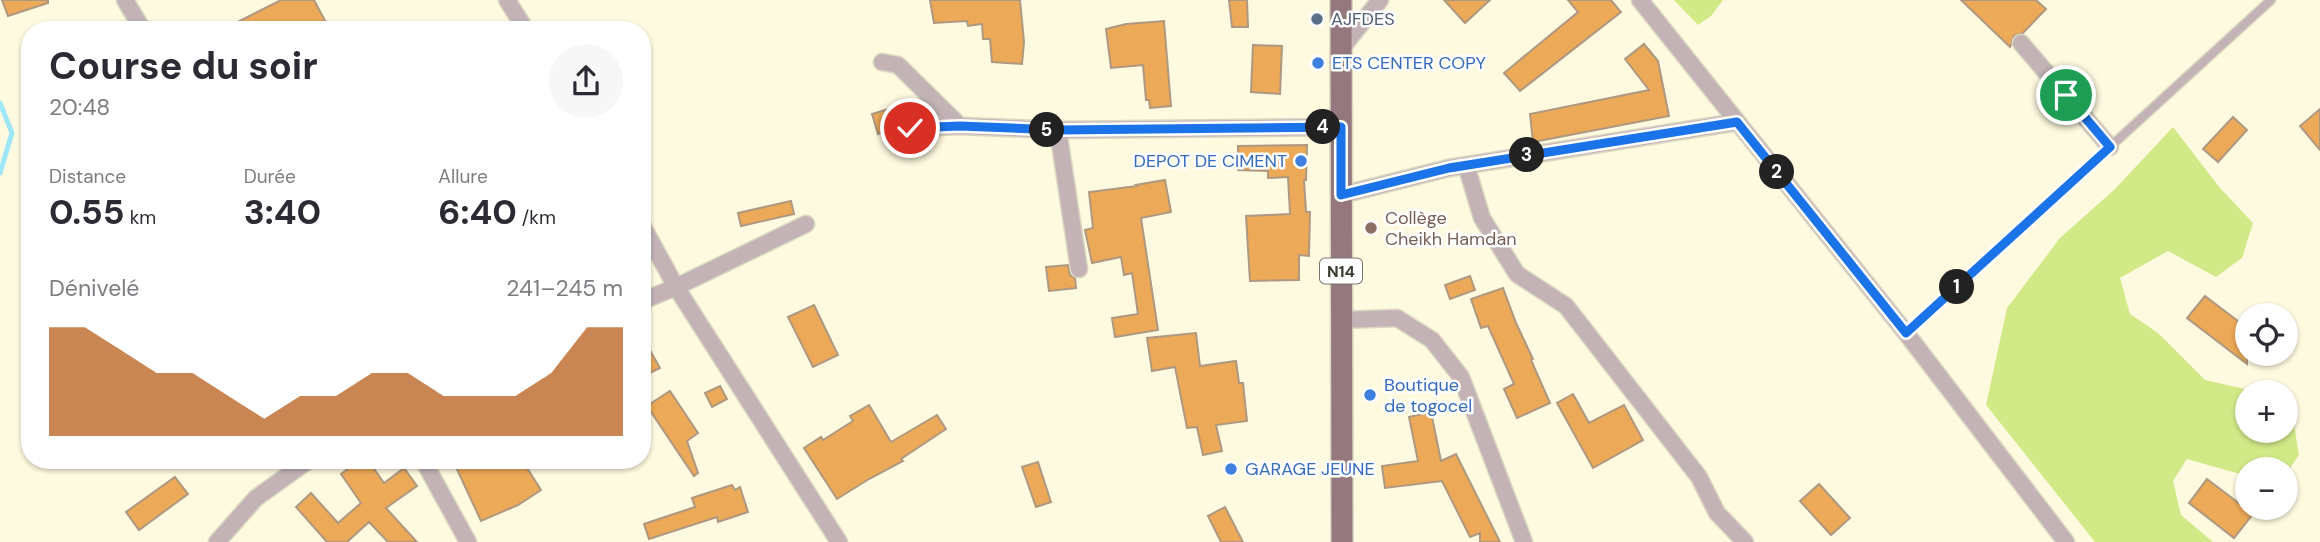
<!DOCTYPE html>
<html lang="fr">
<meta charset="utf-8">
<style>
body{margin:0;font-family:"DM Sans",sans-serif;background:#f7f7f7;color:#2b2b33;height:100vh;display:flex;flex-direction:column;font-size:26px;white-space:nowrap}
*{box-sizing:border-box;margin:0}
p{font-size:23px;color:#7c7c81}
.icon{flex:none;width:38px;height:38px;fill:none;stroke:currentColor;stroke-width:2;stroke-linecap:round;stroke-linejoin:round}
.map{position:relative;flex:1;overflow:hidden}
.details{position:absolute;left:21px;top:21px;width:630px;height:448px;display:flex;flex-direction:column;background:#fff;border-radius:28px;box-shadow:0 2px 5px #0004}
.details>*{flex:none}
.tools{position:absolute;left:2235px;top:303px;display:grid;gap:14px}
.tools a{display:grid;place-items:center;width:63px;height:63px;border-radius:50%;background:#fff;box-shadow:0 2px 5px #0004;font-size:35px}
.pin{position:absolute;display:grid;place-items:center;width:60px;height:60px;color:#fff;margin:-30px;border:4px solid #fff;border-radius:50%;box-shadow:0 2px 7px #0007}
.km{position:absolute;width:35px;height:35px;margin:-18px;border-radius:50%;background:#222;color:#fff;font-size:19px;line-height:35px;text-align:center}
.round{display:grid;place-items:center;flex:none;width:74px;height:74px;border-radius:37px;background:#f7f7f7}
.head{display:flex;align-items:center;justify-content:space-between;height:119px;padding:0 28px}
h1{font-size:38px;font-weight:700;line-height:52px}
.metrics{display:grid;grid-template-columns:repeat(3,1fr);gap:10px;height:119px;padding:7px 28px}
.metrics div{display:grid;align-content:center}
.metrics b{font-size:35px;font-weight:700}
.metrics small{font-size:19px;font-weight:400}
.metrics p{font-size:19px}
.chart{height:196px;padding:14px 28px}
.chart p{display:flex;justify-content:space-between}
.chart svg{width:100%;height:126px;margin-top:7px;fill:#b45309;opacity:.7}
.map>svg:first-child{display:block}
.green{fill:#d2e987}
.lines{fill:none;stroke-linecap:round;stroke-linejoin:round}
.stream{stroke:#9ee7f7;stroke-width:5}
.building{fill:#eca957;stroke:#ae9880;stroke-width:2}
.lane-casing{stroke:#dbd7c0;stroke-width:11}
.street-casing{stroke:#dbd7c0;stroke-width:19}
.primary-casing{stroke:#dbd7c0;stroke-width:24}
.lane{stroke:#c3b3b6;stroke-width:8}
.street{stroke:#c3b3b6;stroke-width:16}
.primary{stroke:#95787e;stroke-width:21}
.route-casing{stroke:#fff;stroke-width:14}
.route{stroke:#1a73e8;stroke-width:9}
.service-dot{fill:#5c6f8a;stroke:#fff;stroke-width:2.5}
.shop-dot{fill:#3f7fe0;stroke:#fff;stroke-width:2.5}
.education-dot{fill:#8d6e63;stroke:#fff;stroke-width:2.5}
.labels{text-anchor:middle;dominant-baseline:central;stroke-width:5;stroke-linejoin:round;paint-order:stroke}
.shield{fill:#fff;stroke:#77756d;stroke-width:2}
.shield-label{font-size:16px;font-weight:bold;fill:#3d3a2e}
.service-label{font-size:18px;fill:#4e5e75;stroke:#fff;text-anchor:start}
.shop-label{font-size:18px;fill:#366cbe;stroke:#fff;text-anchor:start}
.education-label{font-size:18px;fill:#785e54;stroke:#fff;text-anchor:start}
</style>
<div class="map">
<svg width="2320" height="542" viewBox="0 0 2320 542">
<rect width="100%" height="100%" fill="#fefae0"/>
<path class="green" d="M 1674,0 L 1723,0 L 1711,16 L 1698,25 Z
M 2173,127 L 2220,188 L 2253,223 L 2242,258 L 2216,277 L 2168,251 L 2120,278 L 2130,314 L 2158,333 L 2205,380 L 2258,392 L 2247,392 L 2247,430 L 2286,430 L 2286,403 L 2291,406 L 2299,455 L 2286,474 L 2286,469 L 2247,469 L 2247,476 L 2187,459 L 2173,481 L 2181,515 L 2213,542 L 2095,542 L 1986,405 L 2007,308 L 2060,238 L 2115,189 Z"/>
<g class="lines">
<path class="stream" d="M 0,103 L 12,133 L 0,173"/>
</g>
<path class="building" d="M 2,0 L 48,0 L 48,3 L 8,16 Z
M 281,0 L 314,0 L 330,30 L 222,30 Z
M 930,0 L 1020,0 L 1024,42 L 1022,64 L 992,62 L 990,39 L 983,39 L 982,24 L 968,26 L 967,21 L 934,23 Z
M 1229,0 L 1247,0 L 1248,27 L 1232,27 Z
M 1444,0 L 1490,0 L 1465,23 Z
M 1568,0 L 1611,0 L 1621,12 L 1520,91 L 1504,73 L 1578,12 Z
M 1961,0 L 2036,0 L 2046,9 L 2023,33 L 2014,36 L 2010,47 Z
M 1164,21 L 1171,106 L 1150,108 L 1149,100 L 1146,100 L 1143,65 L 1111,68 L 1106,29 L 1126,24 Z
M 1644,44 L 1658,61 L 1669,116 L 1533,142 L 1530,114 L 1649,90 L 1625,59 Z
M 1253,45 L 1282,46 L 1280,94 L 1251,92 Z
M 895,107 L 900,128 L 878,134 L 872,114 Z
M 2320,109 L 2320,150 L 2300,126 Z
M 2233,117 L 2247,130 L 2218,162 L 2203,149 Z
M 1307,145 L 1306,180 L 1304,180 L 1306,212 L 1310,212 L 1309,256 L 1299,255 L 1299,280 L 1250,281 L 1246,216 L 1290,214 L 1288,177 L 1268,178 L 1268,171 L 1238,170 L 1238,146 Z
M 1165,180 L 1171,212 L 1141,218 L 1158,330 L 1115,337 L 1112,318 L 1138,314 L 1132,273 L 1124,275 L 1121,257 L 1092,263 L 1085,230 L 1093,228 L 1089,192 L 1137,186 L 1136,185 Z
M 791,201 L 794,214 L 741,226 L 738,213 Z
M 1068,265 L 1070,275 L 1075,278 L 1076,288 L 1049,291 L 1046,267 Z
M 1470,276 L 1475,290 L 1450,299 L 1445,285 Z
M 1503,288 L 1516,323 L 1533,359 L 1531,360 L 1550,403 L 1517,418 L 1504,389 L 1514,384 L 1488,326 L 1481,328 L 1471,299 Z
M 2205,296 L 2247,328 L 2247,364 L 2187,318 Z
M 814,305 L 838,355 L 813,367 L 788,317 Z
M 1196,333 L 1200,366 L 1236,361 L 1239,383 L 1243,383 L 1247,421 L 1216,425 L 1222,451 L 1203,455 L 1197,427 L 1187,428 L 1175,367 L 1152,371 L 1147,338 Z
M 642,336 L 660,368 L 642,377 Z
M 720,386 L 727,399 L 712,407 L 705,393 Z
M 670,391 L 698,433 L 687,441 L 698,473 L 694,476 L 647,406 Z
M 1573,394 L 1589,423 L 1624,405 L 1643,440 L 1593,468 L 1557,403 Z
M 869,405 L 891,442 L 937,415 L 946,429 L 901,459 L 903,461 L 869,479 L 837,499 L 804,448 L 821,437 L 823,440 L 853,421 L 850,416 Z
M 1431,412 L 1441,461 L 1456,454 L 1500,542 L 1480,542 L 1480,533 L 1470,537 L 1442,481 L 1385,488 L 1382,466 L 1418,461 L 1409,417 Z
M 360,460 L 368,460 L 384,483 L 404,468 L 417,486 L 386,508 L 417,542 L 388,542 L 369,522 L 347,542 L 327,542 L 296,507 L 311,493 L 338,523 L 361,503 L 341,474 Z
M 468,460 L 522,460 L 541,490 L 518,505 L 481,521 L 455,465 Z
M 1038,462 L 1051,502 L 1036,507 L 1022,467 Z
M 175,477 L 188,494 L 139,530 L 126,512 Z
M 2207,479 L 2253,514 L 2234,538 L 2189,503 Z
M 1819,484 L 1850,518 L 1831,535 L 1800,501 Z
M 732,485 L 735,490 L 740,487 L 748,512 L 718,522 L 717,517 L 649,539 L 644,524 L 695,507 L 692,498 Z
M 1225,507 L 1243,542 L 1221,542 L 1208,516 Z"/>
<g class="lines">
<g class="lane-casing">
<path id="lane" d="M 1906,333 L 2271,0"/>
</g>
<g class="street-casing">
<path id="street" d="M 125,0 L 143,30
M 507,0 L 526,30
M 1640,0 L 1906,333 L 2066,542
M 2021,43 L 2110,147
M 1341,49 L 1380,0
M 882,62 L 898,65 L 960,126
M 910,128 L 960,126 L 1058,130
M 1466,165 L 1482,218 L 1517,274 L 1566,306 L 1699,477 L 1717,513 L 1745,542
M 1341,195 L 1449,168 L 1737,122
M 642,225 L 676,287 L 839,542
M 1079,269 L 1058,130 L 1341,127
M 642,301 L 676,287 L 806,224
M 1341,320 L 1397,318 L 1432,340 L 1461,377 L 1524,542
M 423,460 L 468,542
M 217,542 L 256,498 L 309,460"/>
</g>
<g class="primary-casing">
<path id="primary" d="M 1341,0 L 1342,542"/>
</g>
<use href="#lane" class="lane"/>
<use href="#street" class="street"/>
<use href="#primary" class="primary"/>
</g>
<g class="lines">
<g class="route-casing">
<path id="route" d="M 910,128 L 960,126 L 1058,130 L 1341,127 L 1341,195 L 1449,168 L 1737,122 L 1906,333 L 2110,147 L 2066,95"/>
</g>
<use href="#route" class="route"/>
</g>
<circle class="service-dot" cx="1317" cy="19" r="7"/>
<g class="shop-dot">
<circle cx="1318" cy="63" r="7"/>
<circle cx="1301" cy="161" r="7"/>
<circle cx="1370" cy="395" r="7"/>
<circle cx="1231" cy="469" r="7"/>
</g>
<circle class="education-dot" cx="1371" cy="228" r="7"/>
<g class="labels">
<rect class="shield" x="1320" y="258.5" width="42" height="25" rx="5"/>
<g class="shield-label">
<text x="1341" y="271">N14</text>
</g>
<g class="service-label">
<text x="1331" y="19">AJFDES</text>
</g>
<g class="shop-label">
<text x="1332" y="63">ETS CENTER COPY</text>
<text x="1287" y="161" text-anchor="end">DEPOT DE CIMENT</text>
<text x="1384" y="385">Boutique<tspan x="1384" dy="21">de togocel</tspan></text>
<text x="1245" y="469">GARAGE JEUNE</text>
</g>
<g class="education-label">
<text x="1385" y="218">Collège<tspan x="1385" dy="21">Cheikh Hamdan</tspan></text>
</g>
</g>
</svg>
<div class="tools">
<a><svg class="icon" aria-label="locate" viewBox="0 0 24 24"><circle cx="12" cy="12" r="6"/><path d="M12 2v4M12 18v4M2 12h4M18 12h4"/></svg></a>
<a>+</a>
<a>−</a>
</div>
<div class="pin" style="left:2066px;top:95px;background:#1e9e55"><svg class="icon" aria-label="arrive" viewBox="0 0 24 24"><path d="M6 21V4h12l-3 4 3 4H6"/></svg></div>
<div class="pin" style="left:910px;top:128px;background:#d93025"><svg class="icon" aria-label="check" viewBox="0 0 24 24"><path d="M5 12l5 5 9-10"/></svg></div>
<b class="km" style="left:1957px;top:287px">1</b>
<b class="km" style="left:1777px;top:172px">2</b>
<b class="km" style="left:1527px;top:155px">3</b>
<b class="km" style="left:1323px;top:127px">4</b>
<b class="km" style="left:1047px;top:130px">5</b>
<section class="details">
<div class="head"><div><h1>Course du soir</h1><p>20:48</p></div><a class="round"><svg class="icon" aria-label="share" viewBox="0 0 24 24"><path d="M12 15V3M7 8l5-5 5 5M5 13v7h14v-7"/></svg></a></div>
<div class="metrics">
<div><p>Distance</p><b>0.55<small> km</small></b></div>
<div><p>Durée</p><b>3:40</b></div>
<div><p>Allure</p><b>6:40<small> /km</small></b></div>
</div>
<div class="chart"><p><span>Dénivelé</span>241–245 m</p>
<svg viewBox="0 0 160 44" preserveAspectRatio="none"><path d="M0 44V6L10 6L20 14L30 22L40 22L50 30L60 38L70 30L80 30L90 22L100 22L110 30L120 30L130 30L140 22L150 6L160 6V44z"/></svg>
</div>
</section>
</div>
